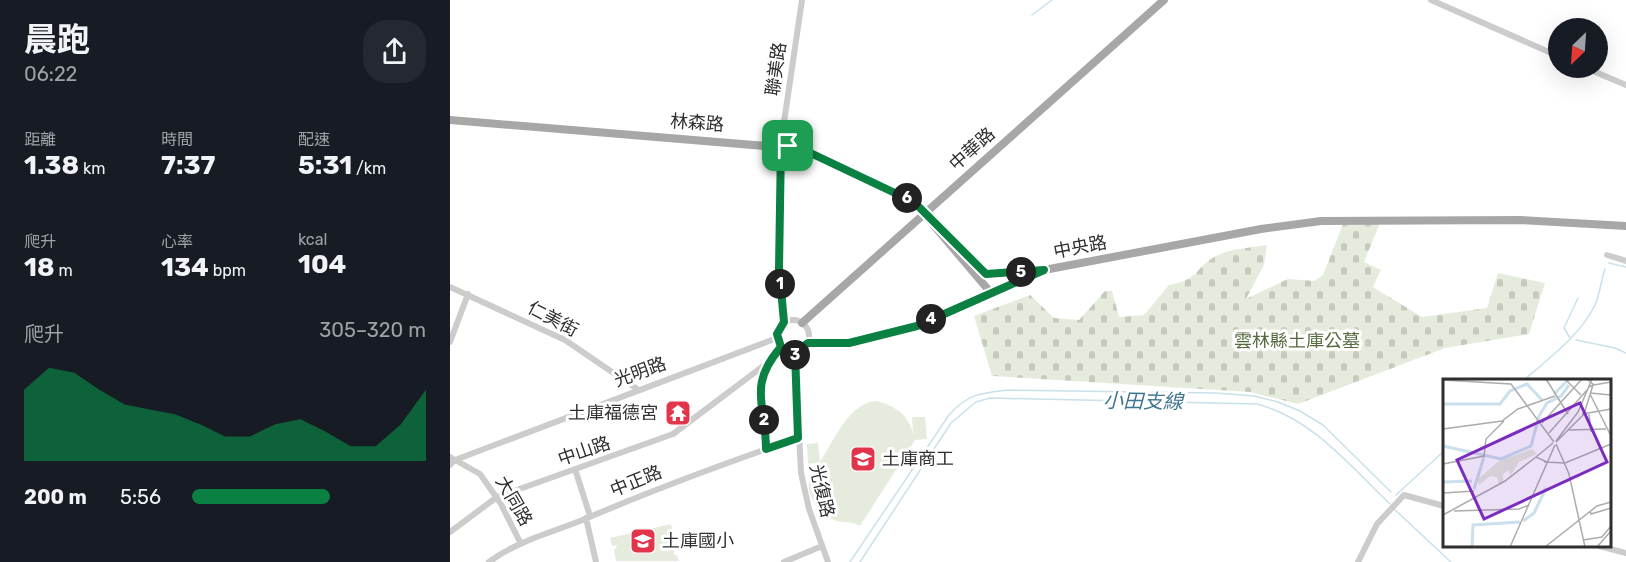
<!DOCTYPE html>
<html lang="zh-TW">
<meta charset="utf-8">
<style>
body{margin:0;font-family:Rubik,"Noto Sans TC",sans-serif;background:#242831;color:#f1f3f6;height:100vh;display:flex;flex-direction:column;font-size:22px;white-space:nowrap}
*{box-sizing:border-box;margin:0}
p{font-size:20px;color:#9ea1a6}
.icon{flex:none;width:33px;height:33px;fill:none;stroke:currentColor;stroke-width:2;stroke-linecap:round;stroke-linejoin:round}
.map{position:relative;flex:1;overflow:hidden}
.details{display:flex;flex-direction:column;background:#171b24;width:450px}
.details>*{flex:none}
.needle{width:39px;rotate:205deg}
.controls{position:absolute;left:1098px;top:18px;display:grid;gap:12px}
.controls a{display:grid;place-items:center;width:60px;height:60px;border-radius:50%;background:#171b24;box-shadow:0 6px 24px #0002;font-size:30px}
.pin{position:absolute;display:grid;place-items:center;width:51px;height:51px;color:#fff;margin:-26px;border-radius:12px;box-shadow:0 3px 9px #0006}
.km{position:absolute;width:30px;height:30px;margin:-15px;border-radius:50%;background:#222;color:#fff;font-size:16px;line-height:30px;text-align:center}
.round{display:grid;place-items:center;flex:none;width:63px;height:63px;border-radius:24px;background:#242831}
.head{display:flex;align-items:center;justify-content:space-between;height:102px;padding:0 24px}
h1{font-size:33px;font-weight:700;line-height:45px}
.stats{display:grid;grid-template-columns:repeat(3,1fr);gap:9px;height:102px;padding:6px 24px}
.stats div{display:grid;align-content:center}
.stats b{font-size:26px;font-weight:700}
.stats small{font-size:16px;font-weight:400}
.stats p{font-size:16px}
.chart{height:168px;padding:12px 24px}
.chart p{display:flex;justify-content:space-between}
.chart svg{width:100%;height:108px;margin-top:6px;fill:#0b8043;opacity:.7}
ul{padding:0 24px;list-style:none;font-size:20px}
li{display:grid;grid-template-columns:96px 72px 1fr;align-items:center;height:45px}
li i{height:15px;border-radius:8px;background:#0b8043}
main{display:flex;flex:1;min-height:0}
.map>svg:first-child{display:block}
.grass{fill:#e6ecdd}
.cemetery{fill:url(#cemetery-stones)}
.lines{fill:none;stroke-linecap:round;stroke-linejoin:round}
.stream{stroke:#cae0eb;stroke-width:1.5}
.minor{stroke:#ccc;stroke-width:6}
.major{stroke:#a7a7a7;stroke-width:8}
.route-casing{stroke:#fff;stroke-width:12}
.route{stroke:#0b8043;stroke-width:8}
.labels{text-anchor:middle;dominant-baseline:central;stroke-width:6;stroke-linejoin:round;paint-order:stroke}
.street-label{font-size:18px;fill:#2f2f2f;stroke:#fff}
.park-label{font-size:18px;fill:#556a3d;stroke:#fff}
.poi-label{font-size:18px;fill:#2f2f2f;stroke:#fff;text-anchor:start}
.water-label{font-size:20px;font-style:italic;fill:#3e7590;stroke:#fff}
.inset-river{fill:none;stroke:#cae0eb;stroke-width:3}
.inset-road{fill:none;stroke:#acacac;stroke-width:1.5}
.view{fill:#7b2cbf;fill-opacity:0.15;stroke:#7b2cbf;stroke-width:3}
.inset-edge{fill:none;stroke:#2f2f2f;stroke-width:3}
</style>
<main>
<section class="details">
<div class="head"><div><h1>晨跑</h1><p>06:22</p></div><a class="round"><svg class="icon" aria-label="share" viewBox="0 0 24 24"><path d="M12 15V3M7 8l5-5 5 5M5 13v7h14v-7"/></svg></a></div>
<div class="stats">
<div><p>距離</p><b>1.38<small> km</small></b></div>
<div><p>時間</p><b>7:37</b></div>
<div><p>配速</p><b>5:31<small> /km</small></b></div>
</div>
<div class="stats">
<div><p>爬升</p><b>18<small> m</small></b></div>
<div><p>心率</p><b>134<small> bpm</small></b></div>
<div><p>kcal</p><b>104</b></div>
</div>
<div class="chart"><p><span>爬升</span>305–320 m</p>
<svg viewBox="0 0 160 44" preserveAspectRatio="none"><path d="M0 44V15L10 6L20 8L30 15L40 21L50 23L60 25L70 29L80 34L90 34L100 29L110 27L120 32L130 38L140 38L150 29L160 15V44z"/></svg>
</div>
<ul>
<li><b>200 m</b>5:56<i style="width:59%"></i></li>
</ul>
</section>
<div class="map">
<svg width="1176" height="562" viewBox="0 0 1176 562">
<defs>
<pattern id="cemetery-stones" width="16" height="16" patternUnits="userSpaceOnUse" patternTransform="scale(1.5)"><rect width="16" height="16" fill="#e6ecdd"/><path d="M2 7V4a2 2 0 0 1 4 0v3zM10 15v-3a2 2 0 0 1 4 0v3z" fill="#c6cbbe"/></pattern>
</defs>
<rect width="100%" height="100%" fill="#fff"/>
<path class="grass" d="M 427,401 C 445,406 459,415 463,434 L 462,417 L 475,417 L 477,439 L 465,440 L 410,526 C 402,521 396,523 387,521 C 371,516 356,497 359,480 C 361,474 366,468 369,463 L 358,464 L 357,444 L 368,443 L 370,462 C 383,442 400,401 427,401 Z
M 221,524 L 223,532 L 219,532 L 224,538 L 224,555 L 227,555 L 229,561 L 166,561 L 164,551 L 167,545 L 162,546 L 160,538 Z"/>
<path class="cemetery" d="M 930,223 L 914,262 L 931,270 L 923,287 L 972,317 L 1037,308 L 1048,273 L 1095,283 L 1079,334 L 995,348 L 848,404 L 800,392 L 542,376 L 524,316 L 580,295 L 604,318 L 629,320 L 655,291 L 662,291 L 669,317 L 694,315 L 719,285 C 749,280 744,268 766,256 C 782,248 800,248 817,245 L 814,265 L 796,299 L 838,279 L 864,281 L 873,275 L 893,224 Z"/>
<g class="lines">
<path class="stream" d="M 582,15 L 602,0
M 1159,263 L 1176,267
M 1120,338 L 1114,328 L 1128,298
M 1126,340 L 1165,348 L 1176,353
M 1074,380 C 1099,358 1130,336 1145,305 C 1150,294 1151,280 1155,269
M 946,495 L 994,451
M 943,508 L 1001,562
M 400,562 L 499,415 C 518,394 530,393 557,390 L 766,393 L 804,396 L 828,402 L 850,411 L 873,425 L 941,492
M 410,562 L 501,423 L 526,402 L 540,398 L 807,404 C 863,419 899,465 940,504"/>
<path class="minor" d="M 981,0 L 1108,56
M 1136,68 L 1176,85
M 1157,255 L 1176,261
M 0,287 L 115,340 L 187,389
M327 336a16 16 0 1 1 32 0a16 16 0 1 1-32 0Z
M 334,322 L 329,268 L 329,156 L 352,0
M 0,342 L 18,294
M 358,343 C 372,341 386,344 400,343 C 449,338 497,314 541,293
M 345,352 L 351,473 L 359,509 L 378,562
M 316,449 L 311,383 L 316,364
M 0,457 L 30,474 L 51,504 L 70,542
M 0,465 L 5,460 L 327,338
M 125,469 L 140,516
M 136,518 L 146,562
M 0,532 L 47,497 L 223,434 L 316,364 L 331,347
M 1149,546 L 1176,553
M 39,562 C 69,540 101,533 135,519 C 205,489 276,463 348,438
M 334,562 L 372,546
M 908,562 L 927,524 L 954,495 L 994,506"/>
<path class="major" d="M 0,120 L 352,149 L 464,202 L 541,293 L 594,270 L 811,229 L 871,221 L 1070,220 L 1176,226
M 505,242 L 536,274 L 586,271
M 352,323 L 714,0"/>
</g>
<g class="lines">
<g class="route-casing">
<path id="route" d="M 331,145 L 352,149 L 464,202 L 536,274 L 594,270 L 467,326 L 399,343 L 358,343 L 345,352 L 348,438 L 316,449 C 316,404 297,386 331,347 L 327,334 L 334,322 L 329,268 Z"/>
</g>
<use href="#route" class="route"/>
</g>
<defs>
<g id="temple-square" transform="scale(1.35)"><rect x="-9" y="-9" width="18" height="18" rx="4" fill="#e2354c" stroke="#fff"/><path d="M0-6L5-2H3V0L6.5 2.5H4V6H1.5V3h-3V6H-4V2.5H-6.5L-3 0V-2H-5Z" fill="#fff"/></g>
<g id="school-square" transform="scale(1.35)"><rect x="-9" y="-9" width="18" height="18" rx="4" fill="#e2354c" stroke="#fff"/><path d="M0-5L7-2L0 1L-7-2ZM-4 1L0 2.5L4 1V4Q0 6-4 4Z" fill="#fff"/></g>
</defs>
<g fill-rule="evenodd">
<use href="#temple-square" x="228" y="413"/>
<use href="#school-square" x="413" y="459"/>
<use href="#school-square" x="193" y="541"/>
</g>
<g class="labels">
<g class="street-label">
<text transform="translate(326 69) rotate(-82)">聯美路</text>
<text transform="translate(247 123) rotate(4)">林森路</text>
<text transform="translate(522 149) rotate(-42)">中華路</text>
<text transform="translate(630 247) rotate(-11)">中央路</text>
<text transform="translate(103 319) rotate(28)">仁美街</text>
<text transform="translate(190 372) rotate(-20)">光明路</text>
<text transform="translate(134 451) rotate(-19)">中山路</text>
<text transform="translate(186 481) rotate(-22)">中正路</text>
<text transform="translate(372 491) rotate(77)">光復路</text>
<text transform="translate(64 501) rotate(60)">大同路</text>
</g>
<g class="park-label">
<text x="847" y="341">雲林縣土庫公墓</text>
</g>
<g class="poi-label">
<text x="208" y="413" text-anchor="end">土庫福德宮</text>
<text x="432" y="459">土庫商工</text>
<text x="212" y="541">土庫國小</text>
</g>
<g class="water-label">
<text transform="translate(693 401) rotate(1)">小田支線</text>
</g>
</g>
<g transform="translate(993 379)">
<rect width="168" height="168" fill="#fff"/>
<path d="M 89,70 L 94,75 L 76,83 L 67,97 L 66,91 L 60,95 L 60,103 L 56,105 L 54,98 L 47,97 L 36,106 L 35,100 L 56,82 Z" fill="#e6ecdd"/>
<path class="inset-river" d="M 111,15 L 126,0M 0,25 L 57,25 L 67,12 L 84,5 L 99,21M 0,67 L 58,80 L 88,67 L 96,37 L 104,24 L 118,17 L 126,6M 0,103 L 29,102M 31,110 L 41,78M 80,142 L 91,134 L 103,109M 29,168 L 30,146 L 77,143"/>
<path class="inset-road" d="M 103,0 L 125,35M 122,0 L 138,16M 144,0 L 151,6 L 168,3M 0,1 L 68,5 L 111,63M 147,14 L 168,16M 147,15 L 168,57M 139,35 L 168,30M 146,35 L 148,53M 99,44 L 139,0M 0,50 L 59,42 L 75,30 L 112,17M 126,51 L 163,50M 106,54 L 144,11M 113,62 L 135,33 L 149,0M 113,63 L 141,35 L 150,6 L 146,8M 113,65 L 126,95 L 142,168M 93,78 L 110,64M 101,83 L 122,84 L 168,65M 0,85 L 41,77 L 43,60 L 61,42M 0,114 L 31,112M 11,132 L 76,130 L 86,126M 147,132 L 148,135 L 168,129M 0,136 L 62,102 L 93,78 L 104,83M 140,161 L 159,158 L 168,147M 67,168 L 112,66M 102,168 L 154,127 L 168,123 L 168,112M 154,168 L 168,152"/>
<path class="view" d="M 137,24 L 164,83 L 41,140 L 14,81 Z"/>
<rect width="168" height="168" class="inset-edge"/>
</g>
</svg>
<div class="controls">
<a><svg class="needle" viewBox="-14 -14 28 28"><path d="M0-13l5 13h-10z" fill="#e53935"/><path d="M0 13l5-13h-10z" fill="#9ea1a6"/></svg></a>
</div>
<div class="pin" style="left:338px;top:146px;background:#1e9e55"><svg class="icon" aria-label="arrive" viewBox="0 0 24 24"><path d="M6 21V4h12l-3 4 3 4H6"/></svg></div>
<b class="km" style="left:330px;top:284px">1</b>
<b class="km" style="left:314px;top:420px">2</b>
<b class="km" style="left:345px;top:355px">3</b>
<b class="km" style="left:481px;top:319px">4</b>
<b class="km" style="left:571px;top:272px">5</b>
<b class="km" style="left:457px;top:198px">6</b>
</div>
</main>
